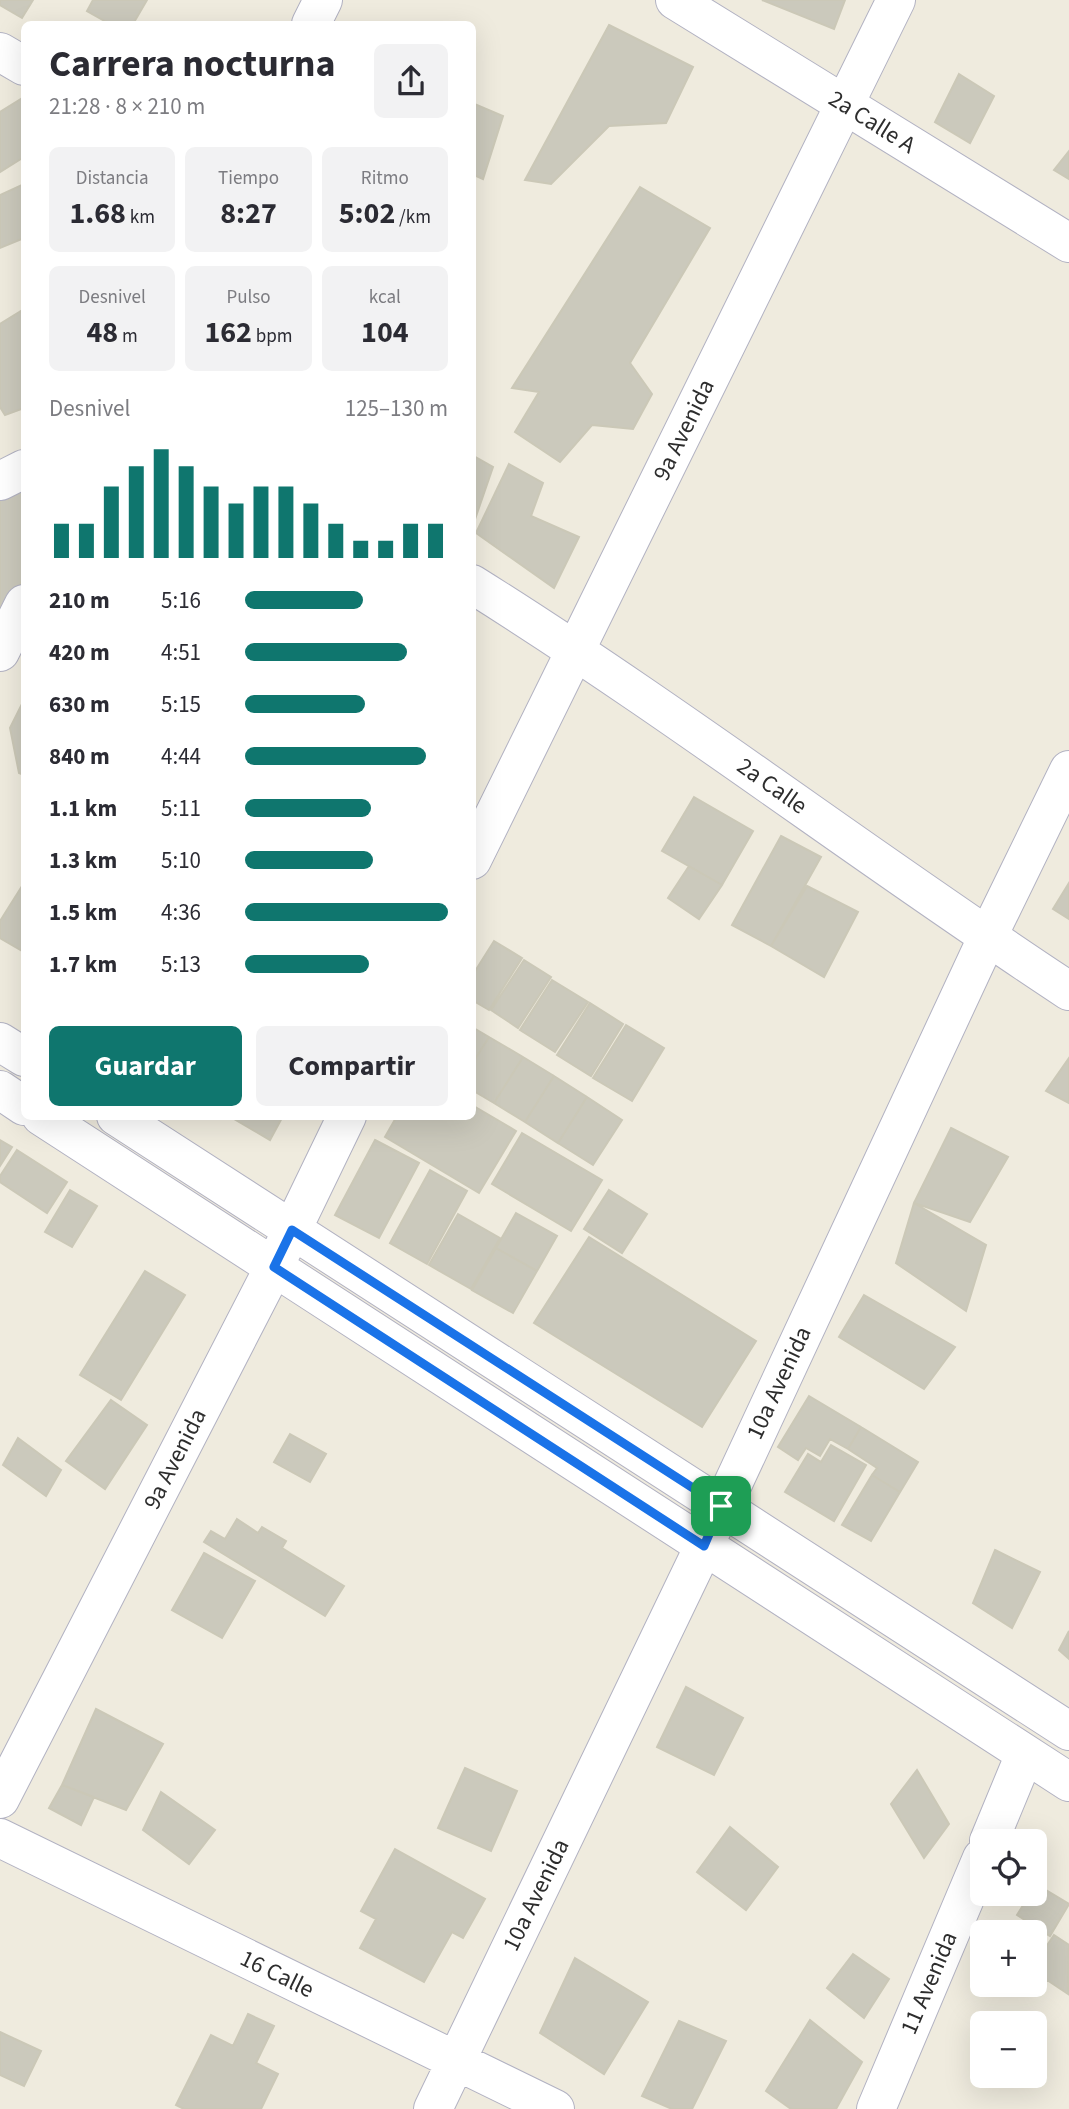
<!DOCTYPE html>
<html lang="es">
<meta charset="utf-8">
<style>
body{margin:0;font-family:"Source Sans 3",sans-serif;background:#f2f2f3;color:#2b2b33;height:100vh;display:flex;flex-direction:column;font-size:26px;white-space:nowrap}
*{box-sizing:border-box;margin:0}
p{font-size:23px;color:#7c7c81}
.icon{flex:none;width:38px;height:38px;fill:none;stroke:currentColor;stroke-width:2;stroke-linecap:round;stroke-linejoin:round}
.map{position:relative;flex:1;overflow:hidden}
.details{position:absolute;left:21px;top:21px;width:455px;height:1099px;display:flex;flex-direction:column;background:#fff;border-radius:10px;box-shadow:0 7px 28px #0002}
.details>*{flex:none}
.tools{position:absolute;left:970px;top:1829px;display:grid;gap:14px}
.tools a{display:grid;place-items:center;width:77px;height:77px;border-radius:10px;background:#fff;box-shadow:0 7px 28px #0002;font-size:35px}
.pin{position:absolute;display:grid;place-items:center;width:60px;height:60px;color:#fff;margin:-30px;border-radius:14px;box-shadow:0 4px 10px #0006}
.round{display:grid;place-items:center;flex:none;width:74px;height:74px;border-radius:10px;background:#f2f2f3}
.head{display:flex;align-items:center;justify-content:space-between;height:119px;padding:0 28px}
h1{font-size:38px;font-weight:700;line-height:52px}
.figures{display:grid;grid-template-columns:repeat(3,1fr);gap:10px;height:119px;padding:7px 28px}
.figures div{display:grid;align-content:center;border-radius:10px;background:#f2f2f3;text-align:center}
.figures b{font-size:30px;font-weight:700}
.figures small{font-size:19px;font-weight:400}
.figures p{font-size:19px}
.chart{height:196px;padding:14px 28px}
.chart p{display:flex;justify-content:space-between}
.chart svg{width:100%;height:126px;margin-top:7px;stroke:#0f766e;stroke-width:6}
.primary-button{display:flex;gap:14px;margin-top:auto;padding:14px 28px}
.primary-button a{flex:1;height:80px;border-radius:10px;background:#0f766e;color:#fff;font-size:28px;font-weight:700;line-height:80px;text-align:center}
.primary-button a+a{background:#f2f2f3;color:#2b2b33}
ul{padding:0 28px;list-style:none;font-size:23px}
li{display:grid;grid-template-columns:112px 84px 1fr;align-items:center;height:52px}
li i{height:18px;border-radius:9px;background:#0f766e}
.map>svg:first-child{display:block}
.building{fill:#cbc9bc;stroke:#cbc8b7;stroke-width:2}
.lines{fill:none;stroke-linecap:round;stroke-linejoin:round}
.minor-casing{stroke:#b2b2c2;stroke-width:40}
.minor{stroke:#fff;stroke-width:38}
.route-casing{stroke:#fff;stroke-width:14}
.route{stroke:#1a73e8;stroke-width:9}
.labels{text-anchor:middle;dominant-baseline:central;stroke-width:7;stroke-linejoin:round;paint-order:stroke}
.street-label{font-size:24px;fill:#2d2d2d;stroke:#fff}
</style>
<div class="map">
<svg width="1069" height="2109" viewBox="0 0 1069 2109">
<rect width="100%" height="100%" fill="#efebde"/>
<path class="building" d="M 0,0 L 33,0 L 22,18 L 0,5 Z
M 93,0 L 147,0 L 133,24 L 110,24 L 87,11 Z
M 762,0 L 845,0 L 834,29 Z
M 609,25 L 693,67 L 666,123 L 609,126 L 551,184 L 525,180 Z
M 959,74 L 994,96 L 970,143 L 935,122 Z
M 24,97 L 24,157 L 0,172 L 0,112 Z
M 472,103 L 503,116 L 483,179 L 472,174 Z
M 1069,151 L 1069,179 L 1054,170 Z
M 24,184 L 24,238 L 0,248 L 0,195 Z
M 640,187 L 710,228 L 630,363 L 652,394 L 633,429 L 592,425 L 560,462 L 515,432 L 539,392 L 512,388 Z
M 21,311 L 24,318 L 24,408 L 5,415 L 0,407 L 0,324 Z
M 472,455 L 493,467 L 472,528 Z
M 509,464 L 543,483 L 531,516 L 579,537 L 554,588 L 476,533 Z
M 24,479 L 24,577 L 0,623 L 0,492 Z
M 22,704 L 24,706 L 24,775 L 19,773 L 10,728 Z
M 694,797 L 753,831 L 722,885 L 662,851 Z
M 781,836 L 821,857 L 771,946 L 732,925 Z
M 689,866 L 722,885 L 699,919 L 668,898 Z
M 24,883 L 24,952 L 0,938 L 0,921 Z
M 1069,883 L 1069,919 L 1053,909 Z
M 807,886 L 858,912 L 824,977 L 771,946 Z
M 494,941 L 522,958 L 489,1010 L 472,1000 L 472,976 Z
M 524,960 L 551,977 L 518,1028 L 491,1010 Z
M 552,980 L 588,1002 L 555,1052 L 520,1030 Z
M 590,1003 L 623,1024 L 591,1076 L 557,1055 Z
M 626,1025 L 664,1048 L 632,1101 L 593,1078 Z
M 472,1027 L 489,1037 L 472,1064 Z
M 489,1037 L 523,1057 L 494,1103 L 472,1090 L 472,1064 Z
M 523,1057 L 554,1076 L 525,1122 L 494,1103 Z
M 1069,1058 L 1069,1103 L 1046,1091 Z
M 554,1076 L 587,1097 L 558,1143 L 525,1122 Z
M 587,1097 L 622,1120 L 593,1165 L 558,1143 Z
M 472,1105 L 516,1131 L 479,1193 L 385,1137 L 397,1116 L 472,1116 Z
M 229,1116 L 283,1116 L 270,1140 Z
M 951,1128 L 1008,1157 L 970,1222 L 914,1203 Z
M 522,1133 L 602,1180 L 571,1231 L 492,1184 Z
M 0,1140 L 12,1147 L 0,1166 Z
M 375,1140 L 419,1163 L 379,1238 L 335,1215 Z
M 17,1150 L 67,1182 L 47,1213 L 0,1182 L 0,1176 Z
M 430,1170 L 467,1191 L 427,1264 L 390,1243 Z
M 70,1190 L 97,1206 L 72,1247 L 45,1232 Z
M 609,1190 L 647,1214 L 622,1253 L 584,1229 Z
M 914,1203 L 986,1245 L 966,1311 L 896,1263 Z
M 516,1213 L 557,1236 L 537,1271 L 496,1248 Z
M 458,1214 L 500,1238 L 471,1289 L 429,1265 Z
M 589,1237 L 756,1341 L 702,1427 L 534,1323 Z
M 496,1248 L 537,1271 L 513,1313 L 472,1290 Z
M 145,1271 L 185,1295 L 121,1400 L 80,1375 Z
M 864,1295 L 955,1347 L 924,1389 L 839,1337 Z
M 809,1396 L 861,1427 L 848,1449 L 830,1439 L 820,1456 L 806,1448 L 798,1460 L 778,1447 Z
M 111,1400 L 147,1425 L 105,1489 L 66,1461 Z
M 861,1427 L 918,1462 L 900,1492 L 872,1475 L 877,1468 L 848,1449 Z
M 290,1434 L 326,1454 L 310,1482 L 274,1462 Z
M 18,1438 L 61,1470 L 46,1496 L 3,1465 Z
M 831,1445 L 866,1465 L 834,1521 L 785,1492 L 808,1454 L 821,1462 Z
M 872,1475 L 900,1492 L 871,1541 L 842,1525 Z
M 237,1519 L 258,1533 L 262,1527 L 286,1541 L 282,1548 L 344,1586 L 325,1616 L 204,1542 L 211,1531 L 225,1539 Z
M 995,1550 L 1040,1572 L 1012,1628 L 973,1603 Z
M 204,1553 L 255,1581 L 222,1638 L 172,1610 Z
M 1069,1631 L 1069,1659 L 1059,1650 Z
M 686,1687 L 743,1718 L 714,1775 L 657,1747 Z
M 96,1709 L 163,1744 L 126,1810 L 62,1785 Z
M 465,1768 L 517,1791 L 491,1851 L 438,1828 Z
M 917,1770 L 949,1824 L 924,1858 L 891,1804 Z
M 62,1785 L 94,1797 L 81,1825 L 49,1808 Z
M 161,1792 L 215,1830 L 189,1864 L 143,1830 Z
M 730,1827 L 778,1867 L 746,1910 L 697,1872 Z
M 395,1849 L 485,1899 L 463,1938 L 452,1932 L 424,1982 L 360,1948 L 376,1919 L 361,1911 Z
M 1036,1884 L 1069,1904 L 1050,1936 L 1017,1915 L 1030,1894 L 1034,1894 Z
M 1054,1935 L 1069,1945 L 1068,1994 L 1047,1980 L 1038,1993 L 1025,1984 L 1034,1984 L 1034,1965 Z
M 853,1954 L 889,1979 L 864,2018 L 827,1988 Z
M 575,1958 L 648,2002 L 604,2074 L 540,2033 Z
M 248,2014 L 274,2026 L 256,2063 L 278,2074 L 261,2109 L 184,2109 L 176,2105 L 211,2035 L 233,2046 Z
M 810,2020 L 862,2062 L 836,2109 L 791,2109 L 766,2091 Z
M 679,2021 L 726,2041 L 692,2109 L 672,2109 L 642,2096 Z
M 0,2032 L 41,2051 L 24,2086 L 0,2075 Z"/>
<g class="lines">
<g class="minor-casing">
<path id="minor" d="M 675,0 L 1069,243
M 311,24 L 323,0
M 0,52 L 24,66
M 0,481 L 24,469
M 472,584 C 676,712 868,859 1069,991
M 0,652 L 24,604
M 472,860 L 896,0
M 0,1042 L 24,1057
M 0,1090 L 24,1106
M 41,1116 L 1069,1782
M 116,1116 L 1069,1731
M 0,1799 L 274,1267 L 347,1116
M 0,1838 L 555,2109
M 989,1841 L 1025,1754
M 433,2109 L 704,1546 L 987,938 L 1069,770
M 876,2109 L 982,1858"/>
</g>
<use href="#minor" class="minor"/>
</g>
<g class="lines">
<g class="route-casing">
<path id="route" d="M 292,1230 L 721,1506 L 704,1546 L 274,1267 Z"/>
</g>
<use href="#route" class="route"/>
</g>
<g class="labels">
<g class="street-label">
<text transform="translate(872 122) rotate(32)">2a Calle A</text>
<text transform="translate(684 430) rotate(-64)">9a Avenida</text>
<text transform="translate(772 786) rotate(35)">2a Calle</text>
<text transform="translate(779 1383) rotate(-65)">10a Avenida</text>
<text transform="translate(175 1459) rotate(-63)">9a Avenida</text>
<text transform="translate(536 1895) rotate(-64)">10a Avenida</text>
<text transform="translate(277 1974) rotate(26)">16 Calle</text>
<text transform="translate(929 1983) rotate(-67)">11 Avenida</text>
</g>
</g>
</svg>
<div class="tools">
<a><svg class="icon" aria-label="locate" viewBox="0 0 24 24"><circle cx="12" cy="12" r="6"/><path d="M12 2v4M12 18v4M2 12h4M18 12h4"/></svg></a>
<a>+</a>
<a>−</a>
</div>
<div class="pin" style="left:721px;top:1506px;background:#1e9e55"><svg class="icon" aria-label="arrive" viewBox="0 0 24 24"><path d="M6 21V4h12l-3 4 3 4H6"/></svg></div>
<section class="details">
<div class="head"><div><h1>Carrera nocturna</h1><p>21:28 · 8 × 210 m</p></div><a class="round"><svg class="icon" aria-label="share" viewBox="0 0 24 24"><path d="M12 15V3M7 8l5-5 5 5M5 13v7h14v-7"/></svg></a></div>
<div class="figures">
<div><p>Distancia</p><b>1.68<small> km</small></b></div>
<div><p>Tiempo</p><b>8:27</b></div>
<div><p>Ritmo</p><b>5:02<small> /km</small></b></div>
</div>
<div class="figures">
<div><p>Desnivel</p><b>48<small> m</small></b></div>
<div><p>Pulso</p><b>162<small> bpm</small></b></div>
<div><p>kcal</p><b>104</b></div>
</div>
<div class="chart"><p><span>Desnivel</span>125–130 m</p>
<svg viewBox="0 0 160 44" preserveAspectRatio="none"><path d="M5 44V32M15 44V32M25 44V19M35 44V12M45 44V6M55 44V12M65 44V19M75 44V25M85 44V19M95 44V19M105 44V25M115 44V32M125 44V38M135 44V38M145 44V32M155 44V32"/></svg>
</div>
<ul>
<li><b>210 m</b>5:16<i style="width:58%"></i></li>
<li><b>420 m</b>4:51<i style="width:80%"></i></li>
<li><b>630 m</b>5:15<i style="width:59%"></i></li>
<li><b>840 m</b>4:44<i style="width:89%"></i></li>
<li><b>1.1 km</b>5:11<i style="width:62%"></i></li>
<li><b>1.3 km</b>5:10<i style="width:63%"></i></li>
<li><b>1.5 km</b>4:36<i style="width:100%"></i></li>
<li><b>1.7 km</b>5:13<i style="width:61%"></i></li>
</ul>
<div class="primary-button"><a>Guardar</a><a>Compartir</a></div>
</section>
</div>
